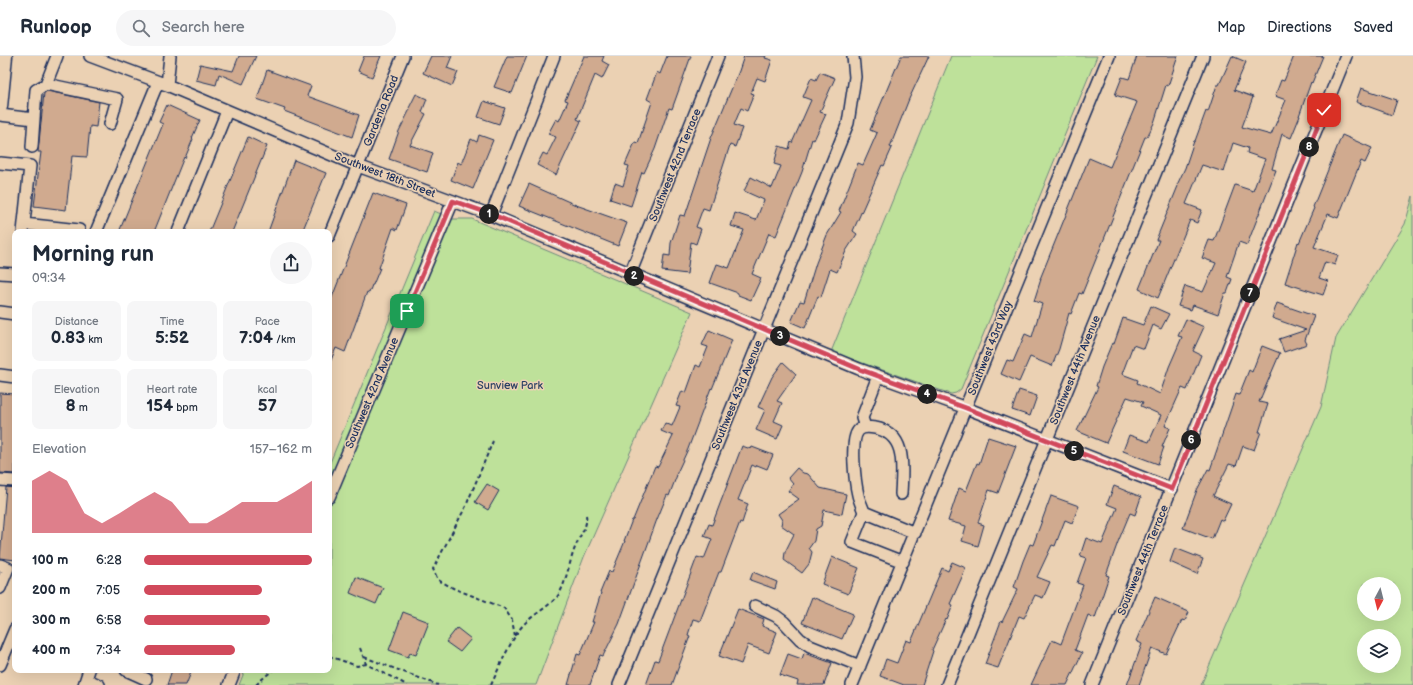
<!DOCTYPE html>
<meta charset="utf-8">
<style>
body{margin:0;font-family:"Balsamiq Sans",sans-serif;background:#f6f6f7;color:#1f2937;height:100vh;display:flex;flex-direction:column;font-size:15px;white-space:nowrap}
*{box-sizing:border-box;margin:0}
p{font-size:13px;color:#747a83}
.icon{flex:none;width:22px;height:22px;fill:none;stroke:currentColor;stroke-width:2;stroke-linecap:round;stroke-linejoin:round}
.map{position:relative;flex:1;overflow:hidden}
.drawer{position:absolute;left:12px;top:173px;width:320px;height:444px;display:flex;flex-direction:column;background:#fff;border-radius:8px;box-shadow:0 4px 16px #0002}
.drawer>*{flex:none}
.needle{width:26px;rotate:187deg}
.buttons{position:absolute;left:1357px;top:521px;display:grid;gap:8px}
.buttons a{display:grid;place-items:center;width:44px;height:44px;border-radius:50%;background:#fff;box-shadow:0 4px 16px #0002;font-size:20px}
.pin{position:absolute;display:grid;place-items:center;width:34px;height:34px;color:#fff;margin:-17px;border-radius:8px;box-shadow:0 2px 6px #0006}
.km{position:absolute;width:20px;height:20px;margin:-10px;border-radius:50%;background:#222;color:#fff;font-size:11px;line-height:20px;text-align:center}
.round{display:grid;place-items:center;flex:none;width:42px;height:42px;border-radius:21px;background:#f6f6f7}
.summary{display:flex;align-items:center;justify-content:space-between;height:68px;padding:0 20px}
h1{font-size:22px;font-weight:700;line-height:30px}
.stats{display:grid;grid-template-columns:repeat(3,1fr);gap:6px;height:68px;padding:4px 20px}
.stats div{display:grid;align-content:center;border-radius:8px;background:#f6f6f7;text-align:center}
.stats b{font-size:17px;font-weight:700}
.stats small{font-size:11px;font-weight:400}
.stats p{font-size:11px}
.chart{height:112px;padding:8px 20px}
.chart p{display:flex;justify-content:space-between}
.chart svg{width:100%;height:72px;margin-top:4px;fill:#d1495b;opacity:.7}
ul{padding:0 20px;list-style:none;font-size:13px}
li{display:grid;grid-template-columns:64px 48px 1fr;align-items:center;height:30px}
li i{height:10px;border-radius:5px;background:#d1495b}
header{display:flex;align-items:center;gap:24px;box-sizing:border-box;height:56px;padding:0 20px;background:#fff;border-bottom:1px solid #e0e1e3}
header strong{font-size:19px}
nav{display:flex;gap:22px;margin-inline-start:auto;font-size:14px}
.search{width:280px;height:36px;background:#f6f6f7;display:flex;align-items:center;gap:10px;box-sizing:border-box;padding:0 14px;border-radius:22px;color:#747a83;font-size:15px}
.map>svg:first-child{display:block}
.green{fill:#bee19a;stroke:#6c887c;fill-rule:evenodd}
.building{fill:#d0aa8f;stroke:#1b2f5e}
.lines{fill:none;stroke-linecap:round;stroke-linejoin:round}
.minor-casing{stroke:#1b2f5e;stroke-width:14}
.major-casing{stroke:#1b2f5e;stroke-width:17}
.path{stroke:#1b2f5e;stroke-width:2;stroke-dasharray:4 3;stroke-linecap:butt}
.minor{stroke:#ebd1b3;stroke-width:11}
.major{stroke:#ebd1b3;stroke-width:14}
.route-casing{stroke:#fff;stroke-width:8}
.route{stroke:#d1495b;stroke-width:5}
.labels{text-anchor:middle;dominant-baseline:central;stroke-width:3;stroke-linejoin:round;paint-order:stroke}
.street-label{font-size:11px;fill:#1b2f5e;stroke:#ebd1b3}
.park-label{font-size:11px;fill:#2b4164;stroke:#ebd1b3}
</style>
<header>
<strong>Runloop</strong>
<div class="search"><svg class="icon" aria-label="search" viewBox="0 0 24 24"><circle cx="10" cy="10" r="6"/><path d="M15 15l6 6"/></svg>Search here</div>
<nav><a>Map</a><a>Directions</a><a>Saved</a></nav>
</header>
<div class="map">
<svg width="1413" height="629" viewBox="0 0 1413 629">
<rect width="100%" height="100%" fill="#ebd1b3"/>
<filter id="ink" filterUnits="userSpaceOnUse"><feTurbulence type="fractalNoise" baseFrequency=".025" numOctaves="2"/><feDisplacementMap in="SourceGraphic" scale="8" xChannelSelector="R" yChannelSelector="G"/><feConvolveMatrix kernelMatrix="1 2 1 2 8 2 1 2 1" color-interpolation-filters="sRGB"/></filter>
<g filter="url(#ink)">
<path class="green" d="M 951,0 L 1097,0 L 961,333 L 956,337 L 951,338 L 831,296 Z
M 1413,140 L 1413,629 L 1201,629 L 1321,351 L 1336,282 L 1405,168 ZM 1364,528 L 1394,528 L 1394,558 L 1364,558 ZM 1364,580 L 1394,580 L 1394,610 L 1364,610 Z
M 434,155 L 453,163 L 472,163 L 692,256 L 584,501 L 536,629 L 239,629 L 245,614 L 329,614 L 329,409 Z"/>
<path class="building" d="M 239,0 L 256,0 L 243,28 L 219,18 L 216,29 L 196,24 L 200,8 L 233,15 Z
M 364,0 L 381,0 L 372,21 L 358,15 Z
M 431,0 L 452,0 L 447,12 L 458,16 L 452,30 L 423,17 Z
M 507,0 L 527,0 L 512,37 L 494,31 Z
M 584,0 L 604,0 L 602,5 L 609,9 L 602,23 L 595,19 L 577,63 L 581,65 L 556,119 L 537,109 L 543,97 L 547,99 L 556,81 L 548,78 L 556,63 L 559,65 L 568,45 L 565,44 Z
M 667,0 L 691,0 L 672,53 L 669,52 L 655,93 L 644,117 L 642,116 L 631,150 L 610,143 L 615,127 L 623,130 L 629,110 L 625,109 L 635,86 L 638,87 L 652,46 L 647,43 L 657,16 L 660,18 Z
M 744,0 L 766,0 L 765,2 L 772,4 L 765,25 L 757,22 L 751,37 L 754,38 L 747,55 L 741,52 L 734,69 L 742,72 L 735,91 L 730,89 L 709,154 L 703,152 L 696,171 L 701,173 L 696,188 L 691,186 L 687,218 L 662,215 L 664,199 L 670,200 L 671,187 L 680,159 L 685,160 L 711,82 L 739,15 Z
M 901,0 L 929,0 L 909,43 L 890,91 L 892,92 L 884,110 L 882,109 L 853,175 L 857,178 L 846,195 L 837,216 L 830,213 L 821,241 L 818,240 L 805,272 L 791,266 L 800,245 L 804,246 L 816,207 L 827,179 L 841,156 L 839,155 L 858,107 L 863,109 L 877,77 L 870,74 Z
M 1137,0 L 1178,0 L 1168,30 L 1166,29 L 1154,67 L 1147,81 L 1145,81 L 1082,238 L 1079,237 L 1071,258 L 1069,257 L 1059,293 L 1052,310 L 1030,301 L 1019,326 L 1001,318 L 1007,304 L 1013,306 L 1025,278 L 1032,281 L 1042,248 L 1034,245 L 1041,223 L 1040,223 L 1089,102 L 1110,111 L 1137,46 L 1115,39 L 1122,21 L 1129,23 Z
M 1232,0 L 1246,6 L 1234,34 L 1253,41 L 1242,71 L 1271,79 L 1286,44 L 1275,40 L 1281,24 L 1284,25 L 1294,0 L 1323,0 L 1312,27 L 1311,26 L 1299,60 L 1300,60 L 1291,82 L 1282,78 L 1272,113 L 1276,114 L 1247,189 L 1239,186 L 1227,221 L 1232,223 L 1227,237 L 1225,237 L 1218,258 L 1193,249 L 1191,254 L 1178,250 L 1185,230 L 1203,236 L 1216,207 L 1202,202 L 1209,184 L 1214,185 L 1235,129 L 1253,135 L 1265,103 L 1247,97 L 1248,92 L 1233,87 L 1224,116 L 1202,109 L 1186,148 L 1202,154 L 1197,167 L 1190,164 L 1158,242 L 1139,233 L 1159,184 L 1156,184 L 1178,130 L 1177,129 L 1185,112 L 1194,85 L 1195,85 L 1206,55 L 1208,56 L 1217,29 L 1219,29 Z
M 267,14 L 311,30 L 307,40 L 359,59 L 352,81 L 284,55 L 285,53 L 257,43 Z
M 820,16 L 835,22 L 820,56 L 826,58 L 814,84 L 812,83 L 802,116 L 776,180 L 769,177 L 752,218 L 761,222 L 751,244 L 738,239 L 738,237 L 710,227 L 717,208 L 729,212 L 744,174 L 731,170 L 735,157 L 756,164 L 764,144 L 744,135 L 751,121 L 772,132 L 781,110 L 774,108 L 779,90 L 789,93 L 791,86 L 792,87 L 811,44 L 803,41 L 811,22 L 816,24 Z
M 1361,32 L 1397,44 L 1392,59 L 1356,46 Z
M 47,35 L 99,46 L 96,71 L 90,70 L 87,101 L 72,100 L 66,154 L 34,150 L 41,96 L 38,96 L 44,37 Z
M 416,38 L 427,43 L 422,56 L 426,58 L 410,89 L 433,97 L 427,116 L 389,103 L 399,75 L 410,53 L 409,52 Z
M 484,45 L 505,52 L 499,68 L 478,61 Z
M 167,49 L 200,64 L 192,82 L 193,83 L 185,102 L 184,101 L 154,176 L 119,176 L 163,68 L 159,66 Z
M 479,79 L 493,84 L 473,133 L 451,124 L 458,106 L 461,108 L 471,83 L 477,86 Z
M 1342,79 L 1372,92 L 1365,107 L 1361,105 L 1338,162 L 1328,158 L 1314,191 L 1338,199 L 1335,209 L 1325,206 L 1319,222 L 1328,225 L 1323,239 L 1285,227 L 1298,186 L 1299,187 L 1314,152 L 1313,151 Z
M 248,81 L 267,90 L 232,176 L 209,176 Z
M 294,104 L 326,117 L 302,176 L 268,176 Z
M 529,128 L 576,149 L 627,167 L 618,190 L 519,150 Z
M 373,137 L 406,149 L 397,174 L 393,172 L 379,212 L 380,212 L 373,229 L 372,229 L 369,237 L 367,236 L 345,296 L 336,292 L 329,309 L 329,249 Z
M 1277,247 L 1314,260 L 1305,284 L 1307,288 L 1284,296 L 1279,283 L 1306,274 L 1272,262 Z
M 1151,250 L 1169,258 L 1161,273 L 1153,269 L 1144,293 L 1133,289 L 1122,318 L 1138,324 L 1137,327 L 1160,338 L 1169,311 L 1182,281 L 1178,280 L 1186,263 L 1204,271 L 1193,295 L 1201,299 L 1187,334 L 1182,332 L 1165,370 L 1170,372 L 1162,391 L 1164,391 L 1158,408 L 1123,395 L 1129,379 L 1149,386 L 1161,359 L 1141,350 L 1143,346 L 1127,341 L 1106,387 L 1077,375 L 1098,331 L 1096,330 L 1102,311 L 1112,287 L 1114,288 L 1123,262 L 1143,269 Z
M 709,274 L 732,284 L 712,333 L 711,332 L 688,393 L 676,419 L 677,419 L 669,440 L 667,439 L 656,466 L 619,568 L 603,600 L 600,599 L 590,629 L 568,629 L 577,598 L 580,599 L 594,566 L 592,566 L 601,537 L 600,537 L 609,515 L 612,516 L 625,485 L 624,485 L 632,464 L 633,464 L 655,410 L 658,411 L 673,380 L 661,375 L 665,367 L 672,370 L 680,351 L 676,350 L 682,335 L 686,337 L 696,309 L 700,311 L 708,291 L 702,289 Z
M 1262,290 L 1280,297 L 1259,346 L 1268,348 L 1259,376 L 1261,376 L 1254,394 L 1243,390 L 1236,410 L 1229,408 L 1213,440 L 1231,448 L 1223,465 L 1220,463 L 1212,483 L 1183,472 L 1197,434 L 1208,413 L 1210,414 L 1236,338 L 1239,339 L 1249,314 L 1252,316 Z
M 783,306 L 796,318 L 777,345 L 782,347 L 774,365 L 783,369 L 777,383 L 756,374 L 765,354 L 758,351 L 772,321 Z
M 1019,334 L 1037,340 L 1030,360 L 1012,354 Z
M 0,337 L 15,338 L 15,418 L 0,417 Z
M 988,381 L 1016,390 L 998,437 L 989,434 L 978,467 L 984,469 L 978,490 L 962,485 L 966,470 L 948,465 L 959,432 L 966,435 L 977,407 L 979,408 Z
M 742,390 L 751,393 L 752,391 L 773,399 L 767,413 L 757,409 L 756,411 L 752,409 L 738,444 L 748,448 L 742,467 L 740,466 L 721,516 L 719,516 L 700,565 L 693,563 L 688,579 L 690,580 L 672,629 L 646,629 L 655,604 L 658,605 L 697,501 L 704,503 L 712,483 L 704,480 L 709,468 L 712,469 Z
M 797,412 L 803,417 L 808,418 L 820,432 L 846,438 L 842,458 L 824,454 L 821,470 L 816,473 L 814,485 L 809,492 L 812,496 L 809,508 L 802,517 L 784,504 L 785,496 L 794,478 L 781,469 L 782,464 L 778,458 L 799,443 L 788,435 L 793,428 L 788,422 Z
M 487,428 L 499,435 L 488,454 L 475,446 Z
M 1114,430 L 1141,441 L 1135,459 L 1130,457 L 1118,486 L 1106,519 L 1109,520 L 1095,562 L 1088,559 L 1075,594 L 1082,597 L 1067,629 L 1031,629 L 1052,584 L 1061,588 L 1083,529 L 1077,527 L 1086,502 L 1080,500 L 1086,482 L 1102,488 L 1117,452 L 1107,448 Z
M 6,431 L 15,432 L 15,504 L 0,502 Z
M 1051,440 L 1079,450 L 1072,467 L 1065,464 L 1055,490 L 1052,489 L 1037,521 L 1050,526 L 1043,542 L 1035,539 L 1024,562 L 1019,560 L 998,612 L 985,608 L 1001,565 L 1002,566 L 1018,533 L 1014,531 L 1023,505 L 1030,488 L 1033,489 Z
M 1175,492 L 1203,503 L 1197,518 L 1170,506 Z
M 832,501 L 859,512 L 848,538 L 822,528 Z
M 952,506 L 966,512 L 950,548 L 953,549 L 947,564 L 946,563 L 932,594 L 933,595 L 922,629 L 904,629 L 880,620 L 886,603 L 897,607 L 906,584 L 911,586 L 942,512 L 948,515 Z
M 753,516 L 777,526 L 775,533 L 750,524 Z
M 356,521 L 383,532 L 376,548 L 350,537 Z
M 812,541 L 853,558 L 842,583 L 802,567 Z
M 1155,541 L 1189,556 L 1185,565 L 1182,564 L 1166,598 L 1152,592 L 1139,629 L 1127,629 L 1142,588 L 1136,585 Z
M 738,553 L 764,563 L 762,570 L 777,576 L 769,597 L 748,589 L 741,608 L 719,600 Z
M 403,556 L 429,566 L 416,599 L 410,597 L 408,601 L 389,594 Z
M 457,572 L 471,583 L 460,596 L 446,586 Z
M 804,597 L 832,607 L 824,629 L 797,629 L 798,625 L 780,619 L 788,598 L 802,603 Z
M 172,614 L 192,614 L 186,629 L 167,629 Z"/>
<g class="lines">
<g class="minor-casing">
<path id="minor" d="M 57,0 L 46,28 L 117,43 L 110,68
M 90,0 L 167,29 L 358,110 L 491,159 L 859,313 L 966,352 L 1172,433
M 167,29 L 170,0
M 0,59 L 34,63
M 32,91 L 36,34 L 46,28
M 0,107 L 30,110 L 23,176
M 491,159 L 554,0
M 24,168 L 79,174
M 96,176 L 158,26
M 178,176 L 227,55
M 329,180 L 403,0
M 0,217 L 15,218
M 630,218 L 718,0
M 0,256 L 15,258
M 0,319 L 15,321
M 865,371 L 862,362 L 878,320
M 0,424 L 15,425
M 329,441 L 453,145
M 864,456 C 862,450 859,444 858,439 C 855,426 850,385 858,375 C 862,370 869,371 875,372 C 908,378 902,413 901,438
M 903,506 L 852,486 L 864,456 L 915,477
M 0,509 L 8,512 L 0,532
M 755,550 L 776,560 L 784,566 L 800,583 L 810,590 L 860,610
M 0,609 L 15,573
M 126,614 L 146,623
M 86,623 L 99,629
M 84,629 L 89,614
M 229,629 L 235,614
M 619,629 L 848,67 L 855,21 L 853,0
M 852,629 L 1109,0
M 947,629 L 1203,0
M 1092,629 L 1346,0"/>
</g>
<g class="major-casing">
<path id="major" d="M 0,51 L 5,0"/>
</g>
<path class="path" d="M 493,385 L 466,450 L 433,513 L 438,524 L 455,533 L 504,552 L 512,564 L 515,580
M 360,592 L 366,608 L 407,629
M 329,600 L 357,610 L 366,608
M 364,601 L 438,629
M 256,629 L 261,624 L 273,614
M 491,629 C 499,612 507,593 517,577 C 527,561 544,555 557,541 C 566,530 570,501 577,487 C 581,477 588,470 586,459"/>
<use href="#minor" class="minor"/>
<use href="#major" class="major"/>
</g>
</g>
<g class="lines" filter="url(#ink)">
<g class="route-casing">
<path id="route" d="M 407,255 L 453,145 L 491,158 L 859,313 L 966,352 L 1172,433 L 1324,54"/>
</g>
<use href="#route" class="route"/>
</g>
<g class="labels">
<g class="street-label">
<text transform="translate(381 55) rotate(-68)">Gardenia Road</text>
<text transform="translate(675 109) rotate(-68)">Southwest 42nd Terrace</text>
<text transform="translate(385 119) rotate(21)">Southwest 18th Street</text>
<text transform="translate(990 292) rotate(-68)">Southwest 43rd Way</text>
<text transform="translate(1075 314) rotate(-68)">Southwest 44th Avenue</text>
<text transform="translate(372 337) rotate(-67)">Southwest 42nd Avenue</text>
<text transform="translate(737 339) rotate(-68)">Southwest 43rd Avenue</text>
<text transform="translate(1143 504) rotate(-68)">Southwest 44th Terrace</text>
</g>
<g class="park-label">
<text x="510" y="329">Sunview Park</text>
</g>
</g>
</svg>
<div class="buttons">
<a><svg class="needle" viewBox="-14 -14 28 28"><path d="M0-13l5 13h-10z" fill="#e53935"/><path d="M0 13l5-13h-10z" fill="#747a83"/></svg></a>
<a><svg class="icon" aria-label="layers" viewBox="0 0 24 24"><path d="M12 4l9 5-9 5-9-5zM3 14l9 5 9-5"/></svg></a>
</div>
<div class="pin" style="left:407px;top:255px;background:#1e9e55"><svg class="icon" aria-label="arrive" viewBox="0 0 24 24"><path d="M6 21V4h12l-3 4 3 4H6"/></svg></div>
<div class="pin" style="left:1324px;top:54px;background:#d93025"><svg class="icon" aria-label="check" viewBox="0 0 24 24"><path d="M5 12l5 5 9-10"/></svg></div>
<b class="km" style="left:489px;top:158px">1</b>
<b class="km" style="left:634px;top:220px">2</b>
<b class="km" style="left:780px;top:280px">3</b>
<b class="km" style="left:927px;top:338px">4</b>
<b class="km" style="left:1074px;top:395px">5</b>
<b class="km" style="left:1191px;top:384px">6</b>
<b class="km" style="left:1250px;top:237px">7</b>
<b class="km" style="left:1309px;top:91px">8</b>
<section class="drawer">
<div class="summary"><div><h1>Morning run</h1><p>09:34</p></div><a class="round"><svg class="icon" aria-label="share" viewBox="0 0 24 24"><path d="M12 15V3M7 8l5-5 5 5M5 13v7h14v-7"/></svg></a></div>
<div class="stats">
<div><p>Distance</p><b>0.83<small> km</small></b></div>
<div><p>Time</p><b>5:52</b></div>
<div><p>Pace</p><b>7:04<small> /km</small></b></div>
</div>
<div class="stats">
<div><p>Elevation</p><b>8<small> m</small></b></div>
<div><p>Heart rate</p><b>154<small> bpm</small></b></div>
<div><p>kcal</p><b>57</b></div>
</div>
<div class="chart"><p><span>Elevation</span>157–162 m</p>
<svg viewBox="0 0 160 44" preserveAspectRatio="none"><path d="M0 44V12L10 6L20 12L30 32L40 38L50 32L60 25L70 19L80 25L90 38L100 38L110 32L120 25L130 25L140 25L150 19L160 12V44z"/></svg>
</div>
<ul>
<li><b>100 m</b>6:28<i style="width:100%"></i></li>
<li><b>200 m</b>7:05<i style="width:70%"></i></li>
<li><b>300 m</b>6:58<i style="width:75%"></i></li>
<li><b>400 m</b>7:34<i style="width:54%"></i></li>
</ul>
</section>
</div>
